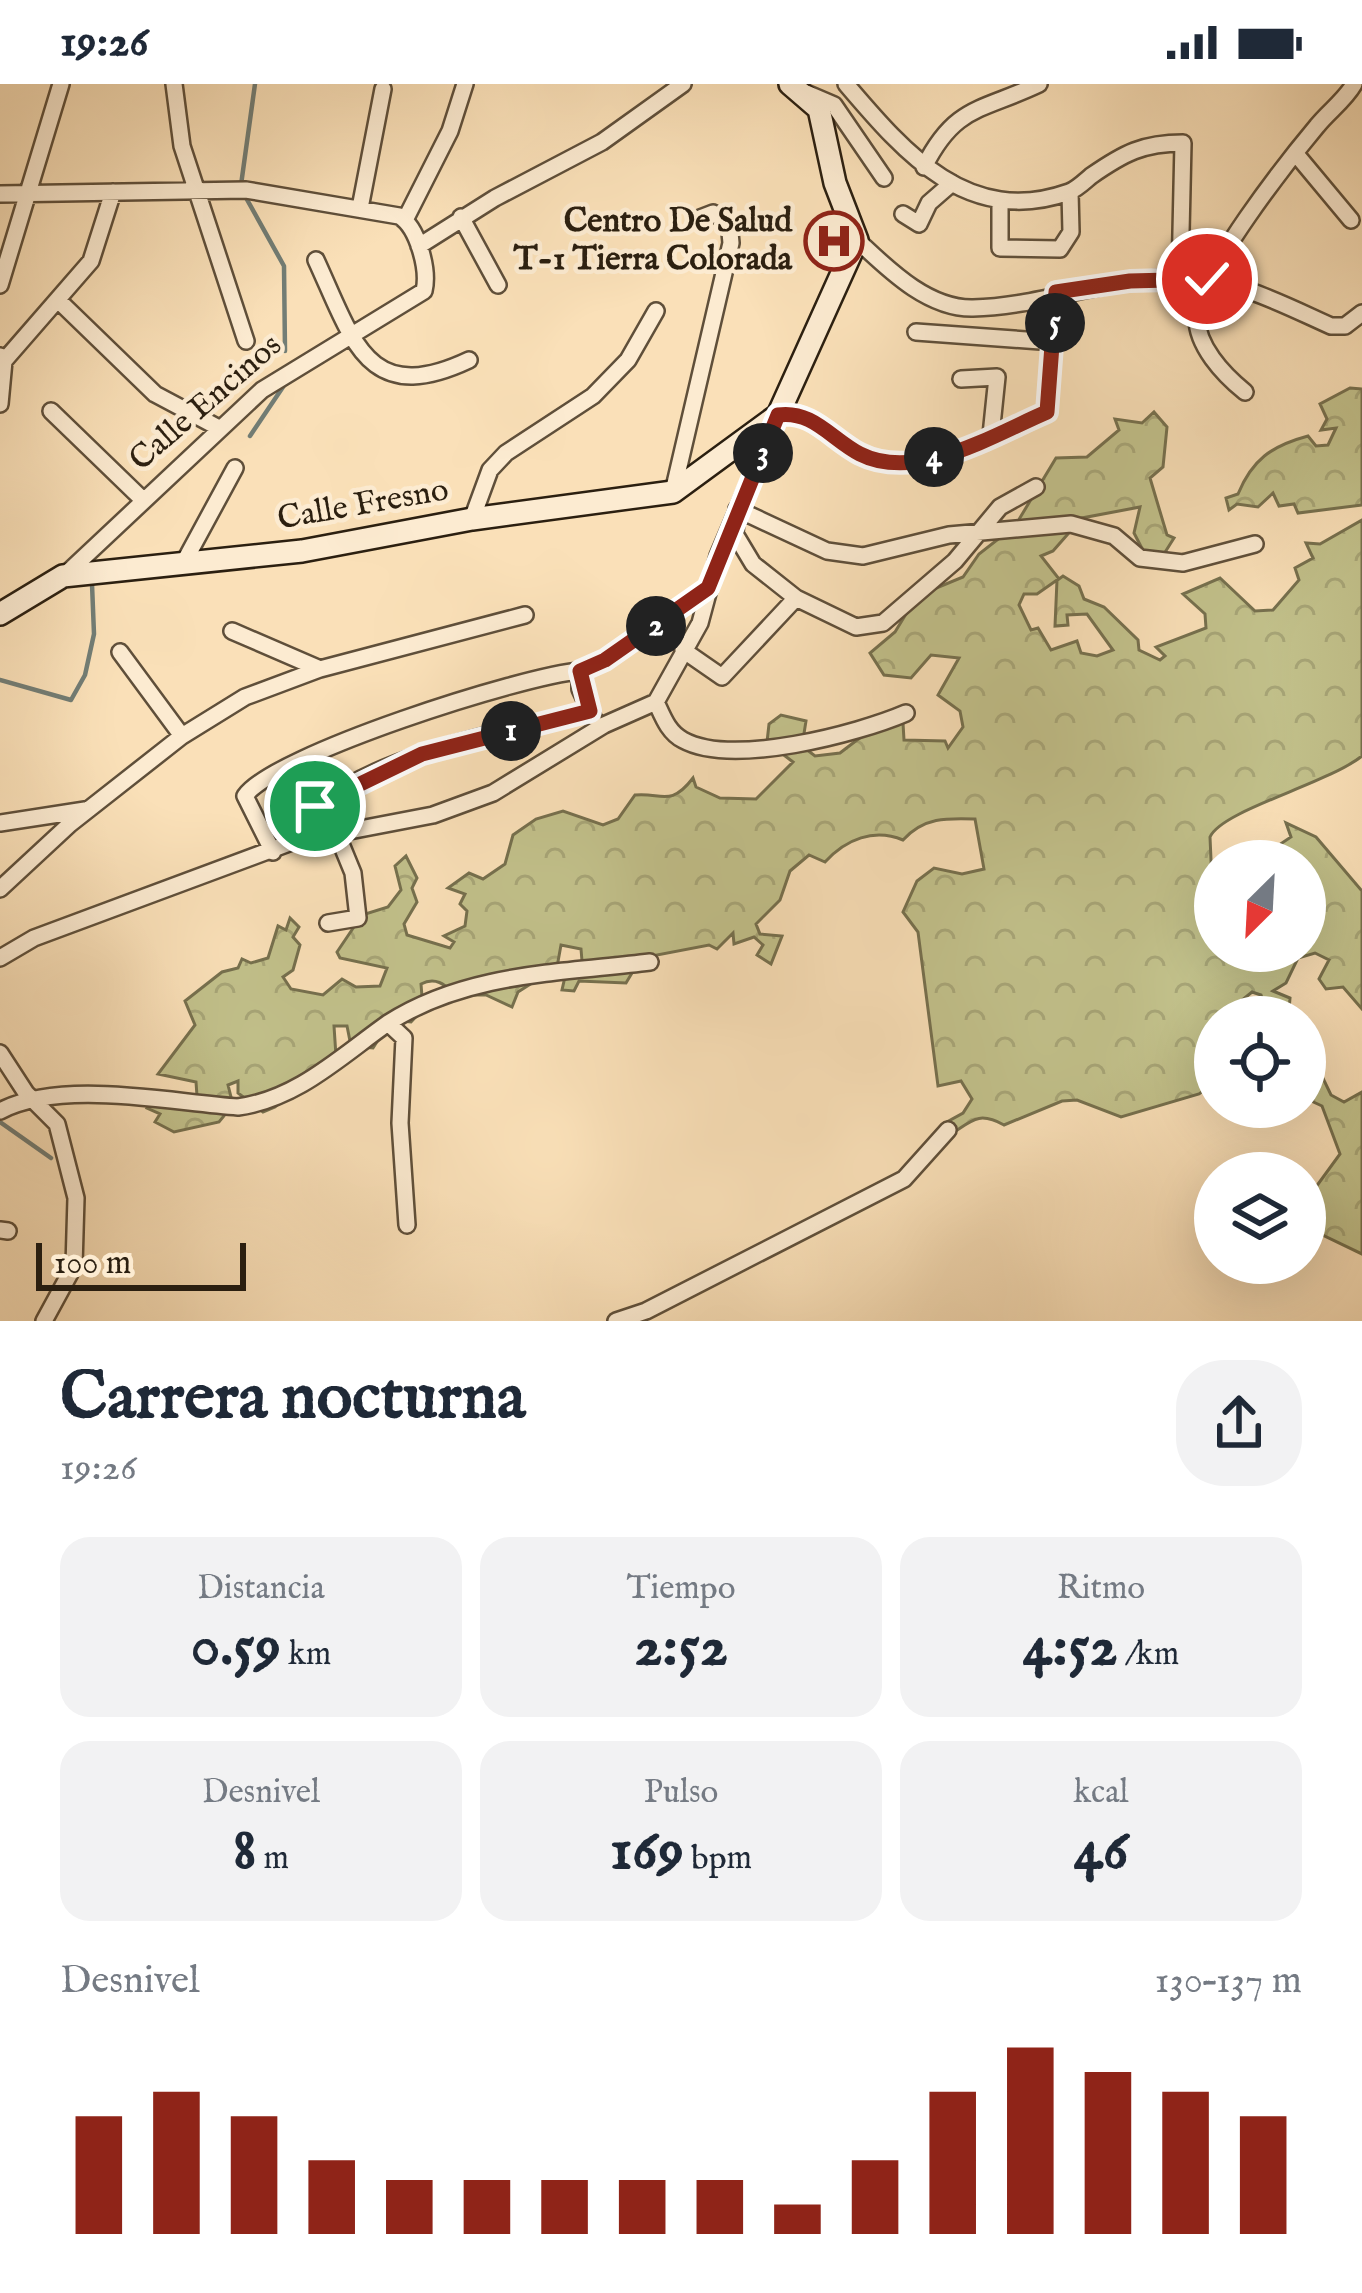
<!DOCTYPE html>
<html lang="es">
<meta charset="utf-8">
<style>
body{margin:0;font-family:"IM FELL English",serif;background:#f2f2f3;color:#1f2937;height:100vh;display:flex;flex-direction:column;font-size:45px;white-space:nowrap}
*{box-sizing:border-box;margin:0}
p{font-size:39px;color:#747a83}
.icon{flex:none;width:66px;height:66px;fill:none;stroke:currentColor;stroke-width:2;stroke-linecap:round;stroke-linejoin:round}
.map{position:relative;height:1237px;overflow:hidden}
.sheet{display:flex;flex-direction:column;background:#fff;flex:1}
.sheet>*{flex:none}
.needle{width:78px;rotate:204deg}
.buttons{position:absolute;left:1194px;top:756px;display:grid;gap:24px}
.buttons a{display:grid;place-items:center;width:132px;height:132px;border-radius:50%;background:#fff;box-shadow:0 12px 48px #0002;font-size:60px}
.scale{position:absolute;left:36px;bottom:30px;width:210px;box-sizing:border-box;padding-left:12px;border:6px solid #2b1f10;border-top:0;font-size:33px;line-height:42px;white-space:nowrap;color:#2b1f10;-webkit-text-stroke:9px #fcebd1;paint-order:stroke}
.pin{position:absolute;display:grid;place-items:center;width:102px;height:102px;color:#fff;margin:-51px;border:6px solid #fff;border-radius:50%;box-shadow:0 3px 12px #0007}
.km{position:absolute;width:60px;height:60px;margin:-30px;border-radius:50%;background:#222;color:#fff;font-size:33px;line-height:60px;text-align:center}
.round{display:grid;place-items:center;flex:none;width:126px;height:126px;border-radius:48px;background:#f2f2f3}
.head{display:flex;align-items:center;justify-content:space-between;height:204px;padding:0 60px}
h1{font-size:66px;font-weight:800;line-height:90px}
.metrics{display:grid;grid-template-columns:repeat(3,1fr);gap:18px;height:204px;padding:12px 60px}
.metrics div{display:grid;align-content:center;border-radius:30px;background:#f2f2f3;text-align:center}
.metrics b{font-size:60px;font-weight:800}
.metrics small{font-size:33px;font-weight:400}
.metrics p{font-size:33px}
.chart{height:336px;padding:24px 60px}
.chart p{display:flex;justify-content:space-between}
.chart svg{width:100%;height:216px;margin-top:12px;stroke:#8f2418;stroke-width:6}
.status{display:flex;justify-content:space-between;align-items:center;height:84px;padding:0 60px;background:#fff;direction:ltr}
.status svg{height:33px;fill:currentColor}
.map>svg:first-child{display:block}
.forest{fill:url(#forest-crowns);stroke:#76704e;stroke-width:3;fill-rule:evenodd}
.lines{fill:none;stroke-linecap:round;stroke-linejoin:round}
.stream{stroke:#727d75;stroke-width:4.5}
.street-casing{stroke:#5f4f3a;stroke-width:20}
.secondary-casing{stroke:#2b1f10;stroke-width:26}
.street{stroke:#fcebd1;stroke-width:15}
.secondary{stroke:#fcebd1;stroke-width:21}
.route-casing{stroke:#fff;stroke-width:24}
.route{stroke:#8f2418;stroke-width:15}
.labels{text-anchor:middle;dominant-baseline:central;stroke-width:9;stroke-linejoin:round;paint-order:stroke}
.poi-label{font-size:33px;font-weight:bold;fill:#2b1f10;stroke:#fcebd1;text-anchor:end}
.street-label{font-size:33px;fill:#2b1f10;stroke:#fcebd1}
</style>
<div class="status"><b>19:26</b><svg viewBox="0 0 49 12"><path d="M0 12V9h3v3zM5 12V6h3v6zM10 12V3h3v9zM15 12V0h3v12zM26 1h20v11H26zM47 4h2v5h-2z"/></svg></div>
<div class="map">
<svg width="1362" height="1237" viewBox="0 0 1362 1237">
<defs>
<pattern id="forest-crowns" width="20" height="18" patternUnits="userSpaceOnUse" patternTransform="scale(3)"><rect width="20" height="18" fill="#c2c18b"/><path d="M2 6a3 3 0 1 1 6 0M12 15a3 3 0 1 1 6 0" fill="none" stroke="#a7a577"/></pattern>
</defs>
<rect width="100%" height="100%" fill="#fae0b8"/>
<filter id="stains"><feTurbulence type="fractalNoise" baseFrequency=".00167" numOctaves="4"/><feColorMatrix values="0 0 0 0 .2 0 0 0 0 .09 0 0 0 0 .02 0 0 0 .5 -.17"/></filter>
<radialGradient id="worn" r=".72"><stop offset=".6" stop-color="#630" stop-opacity="0"/><stop offset="1" stop-color="#630" stop-opacity=".3"/></radialGradient>
<path class="forest" d="M 1350,304 L 1362,305 L 1362,421 L 1298,429 L 1294,420 L 1279,422 L 1273,409 L 1258,423 L 1237,420 L 1229,426 L 1226,414 L 1238,410 C 1252,376 1271,362 1308,352 L 1316,362 L 1328,361 L 1336,344 L 1321,346 L 1327,335 L 1320,320 Z
M 1154,328 L 1167,343 L 1163,383 L 1150,394 L 1167,451 L 1174,454 L 1162,473 L 1149,478 L 1134,449 L 1140,423 L 1082,434 L 1053,467 L 1041,472 L 1059,495 L 1063,492 L 1079,502 L 1084,515 L 1104,523 L 1138,556 L 1139,566 L 1160,576 L 1165,572 L 1156,563 L 1206,544 L 1205,530 L 1183,510 L 1220,494 L 1255,527 L 1273,526 L 1299,496 L 1295,484 L 1313,474 L 1306,459 L 1320,460 L 1362,436 L 1362,672 C 1327,700 1222,726 1210,753 L 1215,867 L 1305,867 L 1305,777 L 1255,777 L 1291,753 L 1286,739 L 1316,753 L 1362,807 L 1362,925 L 1343,903 L 1326,905 L 1319,895 L 1329,876 L 1315,869 L 1298,874 L 1286,899 L 1273,907 L 1290,914 L 1289,926 L 1265,923 L 1261,911 L 1252,908 L 1241,917 L 1248,933 L 1215,933 L 1215,999 L 1199,1010 L 1121,1033 L 1077,1016 L 1062,1017 L 1004,1041 C 977,1026 971,1038 948,1052 L 945,1039 L 963,1029 L 972,1015 L 961,997 L 938,1002 L 918,848 L 903,828 L 917,797 L 934,784 L 962,790 L 984,785 L 975,735 C 947,734 924,733 903,756 C 874,744 846,755 825,778 L 809,771 L 790,787 L 780,816 L 756,840 L 760,850 L 782,852 L 771,880 L 757,871 L 763,861 L 754,853 L 734,860 L 733,849 L 717,865 L 709,861 L 641,874 L 626,899 L 579,897 L 574,907 L 562,906 L 567,884 L 582,877 L 581,865 L 561,861 L 557,883 L 518,908 L 512,923 L 486,911 L 456,911 C 445,901 436,892 421,900 L 423,925 L 411,938 L 391,936 L 373,964 L 351,962 L 347,942 L 334,942 L 336,972 L 275,1023 L 263,1028 L 238,1009 L 238,997 L 228,1001 L 233,1021 L 219,1038 L 174,1048 L 155,1038 L 160,1030 L 147,1024 L 151,1018 L 197,1012 L 196,998 L 158,990 L 195,941 L 185,917 L 222,888 L 238,884 L 242,875 L 251,879 L 268,874 L 278,842 L 286,846 L 290,834 L 299,843 L 293,853 L 300,861 L 293,886 L 283,893 L 291,905 L 323,911 L 342,895 L 356,903 L 380,902 L 387,884 L 340,874 L 337,868 L 362,831 L 388,823 L 401,806 L 395,782 L 406,772 L 417,794 L 412,804 L 417,818 L 404,840 L 407,851 L 450,864 L 454,858 L 444,852 L 465,842 L 467,827 L 460,820 L 465,810 L 448,804 L 469,789 L 483,795 L 505,780 L 513,751 L 536,735 L 563,727 L 603,741 L 618,735 L 635,711 C 661,708 670,724 693,694 L 696,703 L 720,714 L 756,715 L 793,678 L 767,658 L 769,640 L 781,631 L 806,637 L 802,662 L 815,672 L 840,669 L 874,643 L 903,639 L 904,656 L 945,657 L 948,664 L 963,643 L 960,627 L 938,611 L 959,574 L 931,571 L 911,594 L 884,591 L 870,569 L 895,548 L 917,512 L 963,493 L 979,470 L 1015,442 L 1056,374 L 1087,373 L 1119,346 L 1115,335 L 1142,339 ZM 1057,496 L 1055,542 L 1068,541 L 1067,531 L 1087,530 L 1113,566 L 1097,572 L 1081,569 L 1077,557 L 1051,566 L 1038,544 L 1031,546 L 1019,521 L 1024,510 L 1037,510 Z
M 1319,986 L 1331,1011 L 1344,1018 L 1362,1008 L 1362,1170 L 1308,1144 L 1305,1118 L 1340,1070 L 1322,1022 L 1305,1014 L 1305,989 Z"/>
<g class="lines">
<path class="stream" d="M 241,101 L 255,0
M 245,112 L 284,182 L 285,267
M 250,352 L 285,300
M 0,596 L 71,616 L 85,591 L 94,550 L 92,500
M 0,1038 L 51,1074"/>
<g class="street-casing">
<path id="street" d="M 174,0 L 182,62 L 246,257
M 846,0 C 904,68 968,144 1069,108 C 1077,105 1085,97 1091,92 C 1124,69 1143,59 1183,59 L 1180,193
M 806,9 L 834,21 L 884,94
M 1296,70 L 1351,136
M 924,83 C 955,21 982,27 1039,0
M 0,110 L 246,106 L 399,132 C 418,143 429,186 424,207 L 262,306 L 66,490
M 1000,116 L 1000,164 L 1060,165 L 1071,148 L 1070,108
M 360,124 L 383,5
M 903,130 L 919,140 L 929,119 L 952,99
M 461,133 L 498,201
M 406,134 L 450,47 L 465,0
M 857,156 C 887,184 927,225 973,224 C 1041,223 1110,192 1183,194 C 1236,195 1284,221 1331,242 L 1345,242 L 1362,229
M 419,162 L 495,114 L 602,58 L 683,0
M 316,176 C 353,256 367,324 469,276
M 0,201 L 61,0
M 59,217 L 155,310 L 219,344
M 916,248 L 1054,258
M 0,272 L 4,277 L 0,320
M 4,277 L 91,177 L 113,108
M 961,295 L 997,293 L 991,351
M 1245,308 C 1224,291 1195,261 1197,231 C 1201,187 1286,79 1317,42 C 1328,28 1345,16 1354,0
M 51,327 L 143,416
M 673,408 L 731,159 L 729,138 L 713,129 L 700,134
M 737,425 L 827,467 L 863,472 L 949,451 L 1071,440 L 1114,452 L 1140,474 L 1183,479 L 1255,460
M 736,434 L 735,450 L 753,480 L 796,514 L 856,543 L 883,539 L 955,477 L 1000,423 L 1036,403
M 472,435 L 490,386 L 506,369 L 593,312 L 628,276 L 656,227
M 183,480 L 235,384
M 232,547 L 320,585
M 683,566 L 722,593 L 796,514
M 120,568 L 182,652
M 580,587 L 580,605 L 593,633
M 656,618 L 700,539 L 718,472 L 778,331 C 813,326 831,356 860,370 C 917,399 994,350 1047,328 L 1056,209
M 656,618 C 663,633 668,648 683,656 C 732,683 857,650 906,629
M 0,739 L 85,726
M 292,758 C 324,677 511,647 590,627
M 273,768 L 245,712 C 273,671 524,591 580,587 L 605,576 L 708,504
M 0,805 L 70,740 L 182,652 L 245,613 L 320,585 L 525,531
M 328,839 L 358,834 L 353,789 L 337,750
M 0,874 L 34,854 L 292,758 L 433,731 L 493,709 L 604,641 L 656,618
M 388,939 C 466,889 559,889 650,878
M 0,969 L 26,1009 L 57,1040 L 76,1114 L 74,1182 L 44,1237
M 0,1027 C 62,995 167,1018 238,1023 C 297,1015 340,973 388,939 L 404,954 L 400,1039 L 407,1141
M 0,1146 L 8,1147
M 616,1237 L 646,1227 L 904,1095 L 948,1046"/>
</g>
<g class="secondary-casing">
<path id="secondary" d="M 0,530 L 63,492 L 302,467 L 472,435 L 673,408 L 778,331 L 857,156 L 835,99 L 819,25 L 790,0"/>
</g>
<use href="#street" class="street"/>
<use href="#secondary" class="secondary"/>
</g>
<g class="lines">
<g class="route-casing">
<path id="route" d="M 315,722 L 422,670 L 590,627 L 580,587 L 605,576 L 708,504 L 778,331 C 813,326 831,355 860,370 C 917,399 995,350 1047,328 L 1056,208 L 1130,197 L 1207,195"/>
</g>
<use href="#route" class="route"/>
</g>
<defs>
<g id="hospital-ring" transform="scale(3)"><circle r="9.5" fill="#fcebd1" stroke="#8f2418" stroke-width="1.5"/><path d="M-5-5h3v3.5h4V-5h3V5h-3V1.5h-4V5h-3Z" fill="#8f2418"/></g>
</defs>
<g fill-rule="evenodd">
<use href="#hospital-ring" x="834" y="157"/>
</g>
<g class="labels">
<g class="poi-label">
<text x="792" y="138">Centro De Salud<tspan x="792" dy="38">T-1 Tierra Colorada</tspan></text>
</g>
<g class="street-label">
<text transform="translate(206 319) rotate(-41)">Calle Encinos</text>
<text transform="translate(363 421) rotate(-10)">Calle Fresno</text>
</g>
</g>
<rect width="100%" height="100%" filter="url(#stains)"/>
<rect width="100%" height="100%" fill="url(#worn)"/>
</svg>
<div class="buttons">
<a><svg class="needle" viewBox="-14 -14 28 28"><path d="M0-13l5 13h-10z" fill="#e53935"/><path d="M0 13l5-13h-10z" fill="#747a83"/></svg></a>
<a><svg class="icon" aria-label="locate" viewBox="0 0 24 24"><circle cx="12" cy="12" r="6"/><path d="M12 2v4M12 18v4M2 12h4M18 12h4"/></svg></a>
<a><svg class="icon" aria-label="layers" viewBox="0 0 24 24"><path d="M12 4l9 5-9 5-9-5zM3 14l9 5 9-5"/></svg></a>
</div>
<div class="scale">100 m</div>
<div class="pin" style="left:315px;top:722px;background:#1e9e55"><svg class="icon" aria-label="arrive" viewBox="0 0 24 24"><path d="M6 21V4h12l-3 4 3 4H6"/></svg></div>
<div class="pin" style="left:1207px;top:195px;background:#d93025"><svg class="icon" aria-label="check" viewBox="0 0 24 24"><path d="M5 12l5 5 9-10"/></svg></div>
<b class="km" style="left:511px;top:647px">1</b>
<b class="km" style="left:656px;top:542px">2</b>
<b class="km" style="left:763px;top:369px">3</b>
<b class="km" style="left:934px;top:373px">4</b>
<b class="km" style="left:1055px;top:239px">5</b>
</div>
<section class="sheet">
<div class="head"><div><h1>Carrera nocturna</h1><p>19:26</p></div><a class="round"><svg class="icon" aria-label="share" viewBox="0 0 24 24"><path d="M12 15V3M7 8l5-5 5 5M5 13v7h14v-7"/></svg></a></div>
<div class="metrics">
<div><p>Distancia</p><b>0.59<small> km</small></b></div>
<div><p>Tiempo</p><b>2:52</b></div>
<div><p>Ritmo</p><b>4:52<small> /km</small></b></div>
</div>
<div class="metrics">
<div><p>Desnivel</p><b>8<small> m</small></b></div>
<div><p>Pulso</p><b>169<small> bpm</small></b></div>
<div><p>kcal</p><b>46</b></div>
</div>
<div class="chart"><p><span>Desnivel</span>130–137 m</p>
<svg viewBox="0 0 160 44" preserveAspectRatio="none"><path d="M5 44V20M15 44V15M25 44V20M35 44V29M45 44V33M55 44V33M65 44V33M75 44V33M85 44V33M95 44V38M105 44V29M115 44V15M125 44V6M135 44V11M145 44V15M155 44V20"/></svg>
</div>
</section>
